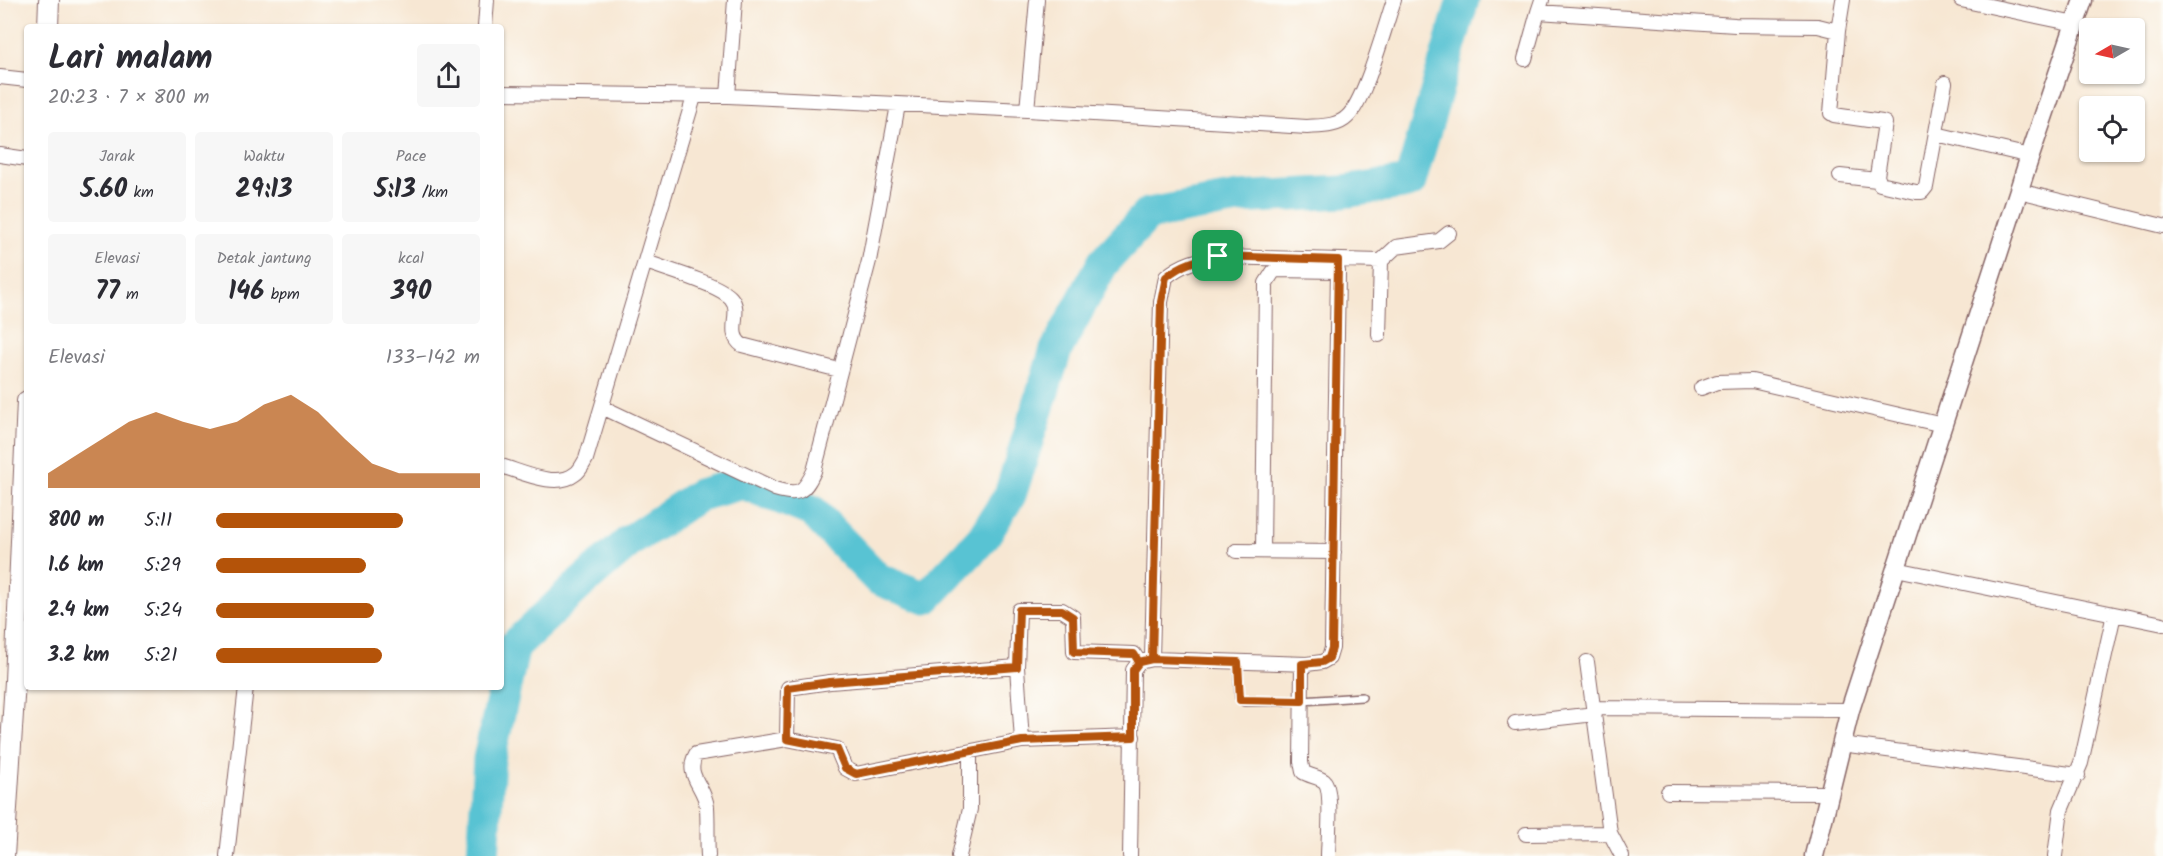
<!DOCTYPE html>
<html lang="id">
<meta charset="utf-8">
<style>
body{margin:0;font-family:Kalam,sans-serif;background:#f7f7f7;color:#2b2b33;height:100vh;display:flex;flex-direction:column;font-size:22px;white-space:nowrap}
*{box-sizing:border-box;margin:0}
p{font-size:20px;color:#7c7c81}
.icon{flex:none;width:33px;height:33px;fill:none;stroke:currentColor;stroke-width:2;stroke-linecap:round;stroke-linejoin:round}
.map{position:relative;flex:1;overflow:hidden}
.side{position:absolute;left:24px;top:24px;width:480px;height:666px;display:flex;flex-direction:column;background:#fff;border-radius:6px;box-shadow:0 2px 4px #0004}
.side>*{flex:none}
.needle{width:39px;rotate:261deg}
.tools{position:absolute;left:2079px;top:18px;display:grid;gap:12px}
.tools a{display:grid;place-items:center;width:66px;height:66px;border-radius:6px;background:#fff;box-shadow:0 2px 4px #0004;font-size:30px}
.pin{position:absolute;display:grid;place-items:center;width:51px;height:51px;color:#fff;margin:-26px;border-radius:12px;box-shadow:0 3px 9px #0006}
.round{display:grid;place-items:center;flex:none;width:63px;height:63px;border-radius:6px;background:#f7f7f7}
.summary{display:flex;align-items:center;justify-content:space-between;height:102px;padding:0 24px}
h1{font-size:33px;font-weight:600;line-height:45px}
.figures{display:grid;grid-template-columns:repeat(3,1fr);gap:9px;height:102px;padding:6px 24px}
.figures div{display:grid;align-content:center;border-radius:6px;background:#f7f7f7;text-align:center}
.figures b{font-size:26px;font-weight:600}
.figures small{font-size:16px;font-weight:400}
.figures p{font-size:16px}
.chart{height:168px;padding:12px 24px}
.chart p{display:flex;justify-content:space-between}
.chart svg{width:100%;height:108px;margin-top:6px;fill:#b45309;opacity:.7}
ul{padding:0 24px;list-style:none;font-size:20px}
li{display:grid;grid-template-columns:96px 72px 1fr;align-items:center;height:45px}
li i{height:15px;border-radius:8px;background:#b45309}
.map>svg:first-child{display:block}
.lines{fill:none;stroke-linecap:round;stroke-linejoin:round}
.river{stroke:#58c3d3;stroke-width:33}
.service-casing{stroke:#876566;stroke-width:10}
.minor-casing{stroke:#876566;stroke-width:16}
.tertiary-casing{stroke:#876566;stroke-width:21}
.secondary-casing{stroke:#876566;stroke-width:22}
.service{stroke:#fff;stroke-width:7}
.minor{stroke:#fff;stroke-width:14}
.tertiary{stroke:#fff;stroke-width:18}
.secondary{stroke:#fff;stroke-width:20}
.route-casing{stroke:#fff;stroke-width:12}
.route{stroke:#b45309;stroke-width:8}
</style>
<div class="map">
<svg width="2163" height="856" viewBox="0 0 2163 856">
<rect width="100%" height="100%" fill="#fdfcf7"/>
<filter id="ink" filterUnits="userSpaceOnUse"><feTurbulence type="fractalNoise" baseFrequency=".0167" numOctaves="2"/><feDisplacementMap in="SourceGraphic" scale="12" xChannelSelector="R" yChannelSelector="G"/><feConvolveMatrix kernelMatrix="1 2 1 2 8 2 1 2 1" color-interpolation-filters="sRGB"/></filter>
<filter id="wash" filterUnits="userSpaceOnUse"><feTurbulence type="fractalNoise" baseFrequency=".008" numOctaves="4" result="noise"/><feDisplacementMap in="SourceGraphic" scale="24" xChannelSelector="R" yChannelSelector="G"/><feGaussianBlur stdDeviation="1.35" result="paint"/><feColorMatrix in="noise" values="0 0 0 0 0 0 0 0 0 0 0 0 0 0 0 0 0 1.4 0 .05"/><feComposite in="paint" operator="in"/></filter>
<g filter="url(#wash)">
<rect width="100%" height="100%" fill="#f7e7d3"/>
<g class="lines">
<path class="river" d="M 483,856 L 489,759 L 514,646 L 579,585 L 630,541 L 699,495 L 743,483 L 812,511 L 878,579 L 926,598 L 982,539 L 1010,495 L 1056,350 L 1103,263 L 1148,214 L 1238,198 L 1343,192 L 1410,182 L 1463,0"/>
</g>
</g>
<g filter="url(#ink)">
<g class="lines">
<g class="service-casing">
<path id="service" d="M 1238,662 L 1239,697 L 1244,702 L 1302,701 L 1362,697"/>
</g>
<g class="minor-casing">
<path id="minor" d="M 1542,0 L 1538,12 L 1735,25 L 1818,26 L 1838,31 L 1843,0
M 1961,0 L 2075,24
M 485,27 L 487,0
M 1838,31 L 1831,113 L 1834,115 L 1882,122 L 1885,123 L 1877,176 L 1880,184 L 1916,192 L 1922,192 L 1926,187 L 1945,83
M 1525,59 L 1538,12
M 0,77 L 27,80
M 501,93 L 728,96 L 1027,110 L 1307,127 C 1319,126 1337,127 1347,117 C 1365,101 1385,26 1394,0
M 728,96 L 735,0
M 1027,110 L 1037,0
M 1936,134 L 2030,156
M 0,155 L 27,159
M 1840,176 L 1877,180
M 2019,191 L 2163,226
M 646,262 C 665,269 719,284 731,298 C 743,312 725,333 742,345 L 839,370
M 1379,335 L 1381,261
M 1701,388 L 1717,382 L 1752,381 L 1943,425
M 602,407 L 775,489 C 798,496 804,493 814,471 L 869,261 L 898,105
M 501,466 C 522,472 556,489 575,474 C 580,471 583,464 586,459 L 694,97
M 1236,551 L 1334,552
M 1896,569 L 2163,624
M 1152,659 L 1307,664 L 1322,662 L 1329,658 L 1332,648 L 1338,271 L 1277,270 L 1273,272 L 1266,283 L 1263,551
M 1587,662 L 1610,833 L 1622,856
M 1302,664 L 1301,762 L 1303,772 C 1309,776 1319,777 1324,781 C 1333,789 1328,843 1328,856
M 1017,667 L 1022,741 L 1133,737
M 1594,708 L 1850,710
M 1515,723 L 1595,714
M 787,739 L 788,688 L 830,682 L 1017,667 L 1019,610 L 1062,610 L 1073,617 L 1074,652 L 1134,654 L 1139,662
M 1841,744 L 2078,775
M 1668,792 L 1829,793
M 1526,834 L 1610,833
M 227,856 L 246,687
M 708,856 C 707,840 708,823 707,807 C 705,786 684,776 696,754 L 787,739 L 837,749 L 845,768 L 856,774 L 1022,741
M 959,856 L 970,809 L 970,753
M 1130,856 L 1133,670 L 1139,662 L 1152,659 L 1161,302 L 1166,277 C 1183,263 1197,260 1218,257 L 1381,261 L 1396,247 L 1439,241 L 1449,233
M 2055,856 L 2061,810 L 2081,763 L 2114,614"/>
</g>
<g class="tertiary-casing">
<path id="tertiary" d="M 1814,856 L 1850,710 L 2030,156 L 2083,0"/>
</g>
<g class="secondary-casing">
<path id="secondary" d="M 48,27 L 49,0
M 4,856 L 15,681 L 27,401"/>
</g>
<use href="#service" class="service"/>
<use href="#minor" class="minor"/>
<use href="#tertiary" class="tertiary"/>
<use href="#secondary" class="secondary"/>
</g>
</g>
<g class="lines" filter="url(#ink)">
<g class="route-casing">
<path id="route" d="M 1218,256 C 1197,260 1183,263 1166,277 L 1161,302 L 1152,659 L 1139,662 L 1133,670 L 1133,737 L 1022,741 L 856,774 L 845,768 L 837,749 L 787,739 L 788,688 L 830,682 L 1017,667 L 1019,610 L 1062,610 L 1073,617 L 1074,652 L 1134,654 L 1139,662 L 1152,659 L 1238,662 L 1240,700 L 1302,701 L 1302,664 L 1322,662 L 1329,658 L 1332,648 L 1338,260 L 1218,256"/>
</g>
<use href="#route" class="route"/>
</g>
</svg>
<div class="tools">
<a><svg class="needle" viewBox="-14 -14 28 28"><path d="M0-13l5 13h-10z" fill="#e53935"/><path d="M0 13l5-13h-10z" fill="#7c7c81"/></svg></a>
<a><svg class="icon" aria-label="locate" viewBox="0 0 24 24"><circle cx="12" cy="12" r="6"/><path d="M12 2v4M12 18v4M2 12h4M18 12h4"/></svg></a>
</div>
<div class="pin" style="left:1218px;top:256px;background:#1e9e55"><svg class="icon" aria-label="arrive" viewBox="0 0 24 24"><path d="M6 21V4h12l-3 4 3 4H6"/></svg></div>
<section class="side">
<div class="summary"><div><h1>Lari malam</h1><p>20:23 · 7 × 800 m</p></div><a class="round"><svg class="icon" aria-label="share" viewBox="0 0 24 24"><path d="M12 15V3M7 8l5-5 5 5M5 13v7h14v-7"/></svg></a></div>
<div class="figures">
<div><p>Jarak</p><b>5.60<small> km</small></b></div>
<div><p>Waktu</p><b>29:13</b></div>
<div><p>Pace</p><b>5:13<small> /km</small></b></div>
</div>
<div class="figures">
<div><p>Elevasi</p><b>77<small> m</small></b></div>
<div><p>Detak jantung</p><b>146<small> bpm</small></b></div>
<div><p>kcal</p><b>390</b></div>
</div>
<div class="chart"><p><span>Elevasi</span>133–142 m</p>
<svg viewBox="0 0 160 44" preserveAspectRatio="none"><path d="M0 44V38L10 31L20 24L30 17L40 13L50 17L60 20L70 17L80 10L90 6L100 13L110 24L120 34L130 38L140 38L150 38L160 38V44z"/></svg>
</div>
<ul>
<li><b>800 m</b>5:11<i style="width:71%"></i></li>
<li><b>1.6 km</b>5:29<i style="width:57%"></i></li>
<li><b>2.4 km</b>5:24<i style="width:60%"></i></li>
<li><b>3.2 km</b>5:21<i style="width:63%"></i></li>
</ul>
</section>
</div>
